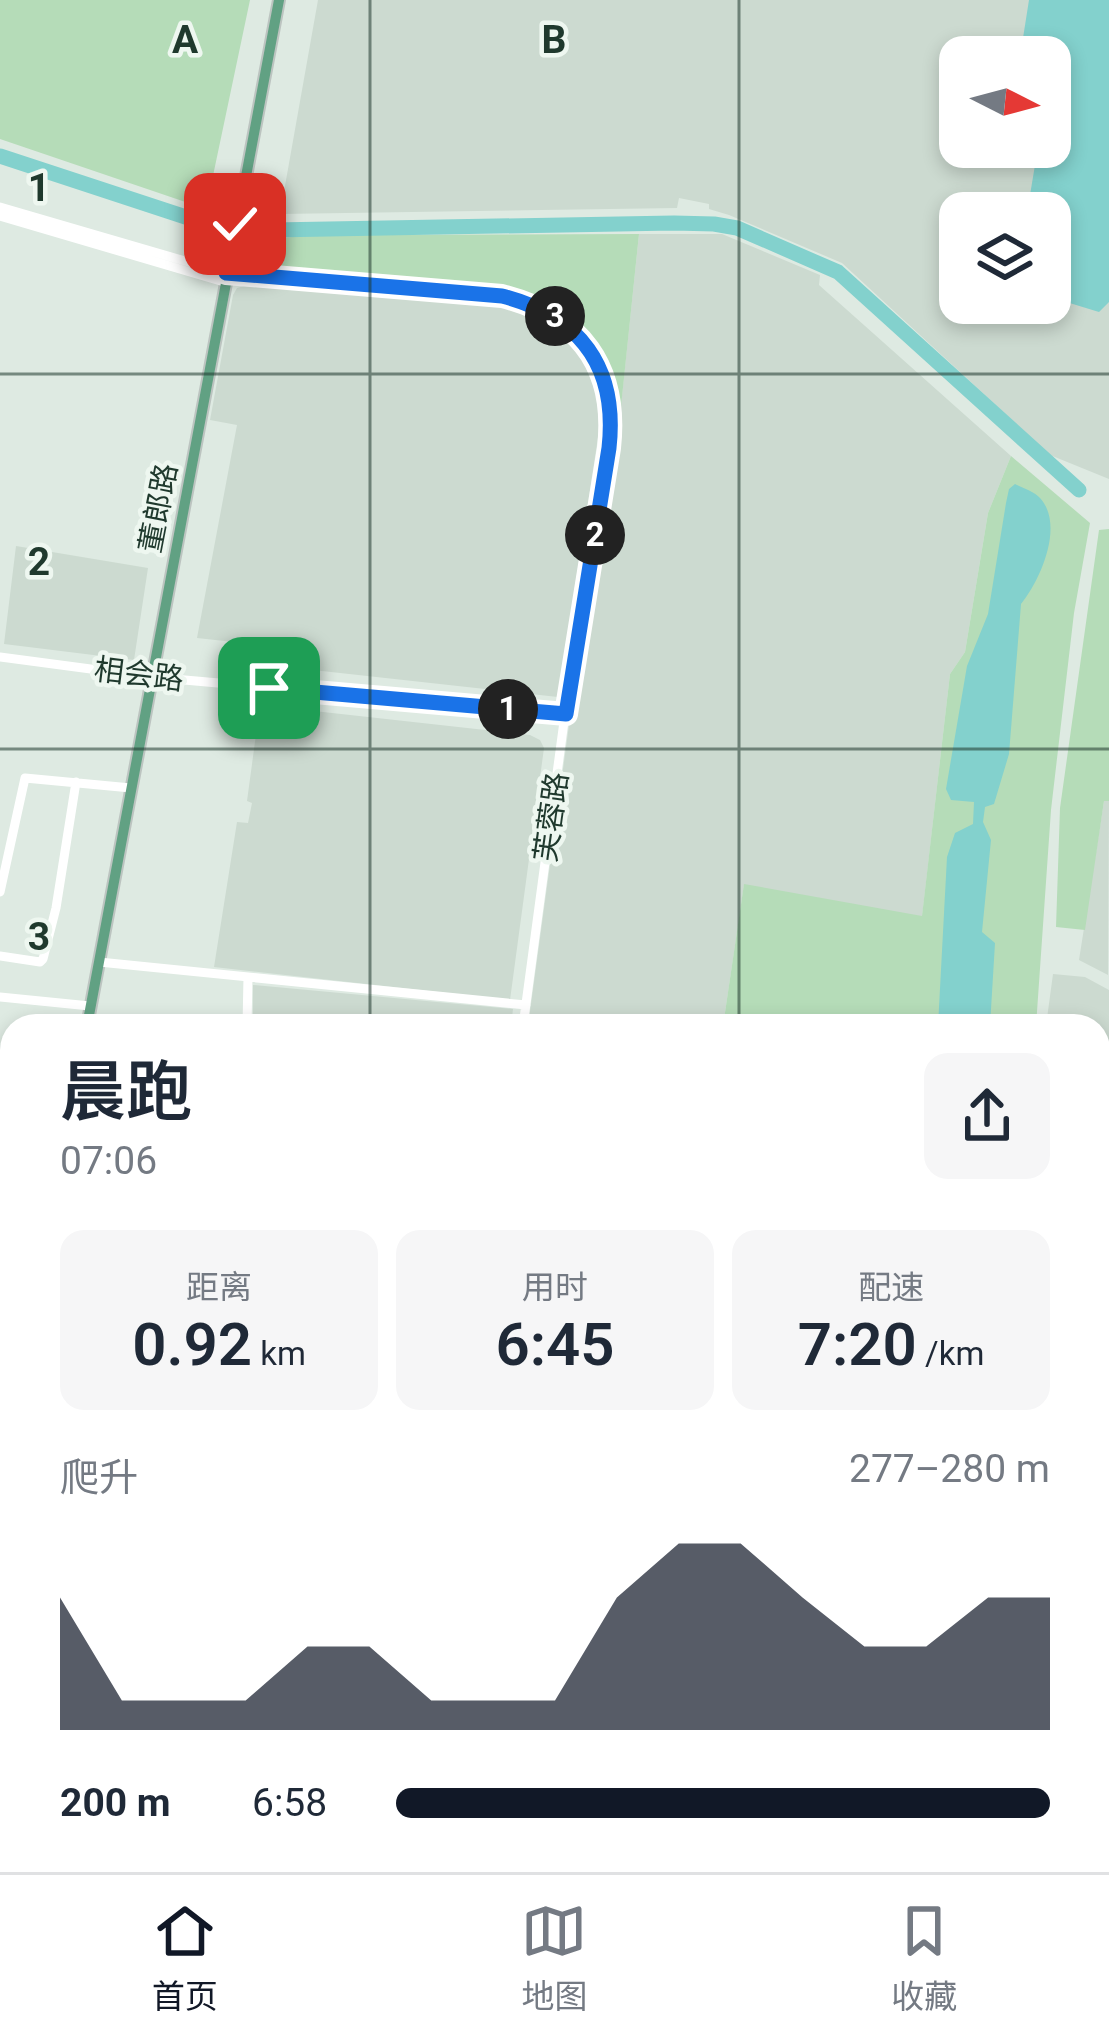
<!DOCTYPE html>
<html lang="zh">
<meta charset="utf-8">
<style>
body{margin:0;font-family:Roboto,"Noto Sans SC",sans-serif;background:#f6f6f7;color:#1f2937;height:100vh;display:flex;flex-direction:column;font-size:45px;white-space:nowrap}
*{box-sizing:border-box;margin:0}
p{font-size:39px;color:#747a83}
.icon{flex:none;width:66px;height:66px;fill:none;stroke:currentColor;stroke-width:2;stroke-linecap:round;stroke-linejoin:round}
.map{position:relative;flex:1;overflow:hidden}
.drawer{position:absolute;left:0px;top:1014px;width:1110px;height:858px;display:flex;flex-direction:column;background:#fff;border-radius:36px 36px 0 0;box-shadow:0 6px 18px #0003}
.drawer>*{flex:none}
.needle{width:78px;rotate:96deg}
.fabs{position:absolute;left:939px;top:36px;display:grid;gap:24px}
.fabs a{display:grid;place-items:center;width:132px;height:132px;border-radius:24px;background:#fff;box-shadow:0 6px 18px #0003;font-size:60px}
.pin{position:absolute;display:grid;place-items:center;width:102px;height:102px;color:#fff;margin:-51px;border-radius:24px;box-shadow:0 6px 18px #0006}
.km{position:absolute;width:60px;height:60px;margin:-30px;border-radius:50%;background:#222;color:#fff;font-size:33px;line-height:60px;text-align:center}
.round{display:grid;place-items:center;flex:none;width:126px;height:126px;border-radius:24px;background:#f6f6f7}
.headline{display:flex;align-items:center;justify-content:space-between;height:204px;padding:0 60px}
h1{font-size:66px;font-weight:600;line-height:90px}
.metrics{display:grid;grid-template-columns:repeat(3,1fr);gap:18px;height:204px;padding:12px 60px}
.metrics div{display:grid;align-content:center;border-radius:24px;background:#f6f6f7;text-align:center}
.metrics b{font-size:60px;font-weight:600}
.metrics small{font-size:33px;font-weight:400}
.metrics p{font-size:33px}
.chart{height:336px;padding:24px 60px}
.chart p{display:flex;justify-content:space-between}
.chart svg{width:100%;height:216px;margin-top:12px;fill:#111827;opacity:.7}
ul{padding:0 60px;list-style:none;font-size:39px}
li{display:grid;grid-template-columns:192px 144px 1fr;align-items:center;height:90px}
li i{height:30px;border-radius:15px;background:#111827}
.menu{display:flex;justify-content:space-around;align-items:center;height:168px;border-top:3px solid #e0e1e3;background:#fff;font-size:33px;color:#747a83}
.menu a{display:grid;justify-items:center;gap:6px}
.menu .selected{color:#111827}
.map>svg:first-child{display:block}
.built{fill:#ccdad0;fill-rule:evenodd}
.green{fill:#b5dcb8}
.water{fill:#83d1cd}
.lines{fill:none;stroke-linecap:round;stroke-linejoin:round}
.stream{stroke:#83d1cd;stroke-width:3}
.river{stroke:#83d1cd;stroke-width:15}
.major-casing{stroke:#bcc4c0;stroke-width:14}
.minor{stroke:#fff;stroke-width:9}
.major{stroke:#61a183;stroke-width:10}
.route-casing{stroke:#fff;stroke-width:24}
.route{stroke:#1a73e8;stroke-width:15}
.grid{fill:none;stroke:#1f392d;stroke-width:3;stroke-opacity:0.55}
.labels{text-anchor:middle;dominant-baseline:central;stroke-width:9;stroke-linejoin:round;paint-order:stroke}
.street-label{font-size:30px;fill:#1f392d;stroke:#eef7f0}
.grid-label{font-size:39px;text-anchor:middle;font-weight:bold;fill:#1f392d;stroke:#eef7f0;stroke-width:9;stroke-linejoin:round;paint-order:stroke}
</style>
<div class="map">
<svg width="1109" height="1872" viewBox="0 0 1109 1872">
<rect width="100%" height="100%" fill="#deeae2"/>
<path class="built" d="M 318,0 L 1109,0 L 1109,479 L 1050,455 L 842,263 L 729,215 L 709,209 L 709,204 L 679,198 L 677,208 L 280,214 ZM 960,57 L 1050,57 L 1050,147 L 960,147 ZM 960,213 L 1050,213 L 1050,303 L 960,303 Z
M 639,234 L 722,234 L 820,275 L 819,285 L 1011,456 L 988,513 L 965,652 L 950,674 L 922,917 L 744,885 L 723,1026 L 528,1026 L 572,703 L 613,434 L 618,434 Z
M 251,284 L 445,299 L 519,308 L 534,312 L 553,324 L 567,338 L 583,360 L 597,396 L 601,418 L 558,697 L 250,663 L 252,644 L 197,638 L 237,425 L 210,420 L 233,295 L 237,288 Z
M 16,546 L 148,568 L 134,660 L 4,644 Z
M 260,705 L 530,735 L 540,740 L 544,748 L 510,1000 L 214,967 L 237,822 L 248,823 L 252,803 L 247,801 Z
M 1104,801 L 1109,801 L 1108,975 L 1079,960 Z
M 1053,974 L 1085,977 L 1109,990 L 1109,1349 L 1099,1392 L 1098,1026 L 1046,1026 Z
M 253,985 L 513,1009 L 511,1026 L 253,1026 Z
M 137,1860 L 515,1860 L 515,1872 L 137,1872 Z"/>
<path class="green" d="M 0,0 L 250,0 L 206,209 L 0,139 Z
M 639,234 L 619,426 C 617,411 616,394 611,380 C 581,280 478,288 393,283 C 344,280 295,272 246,269 L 239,257 L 251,240 L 320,235 Z
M 1011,456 L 1090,523 L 1074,613 L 1051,810 L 1036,1026 L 723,1026 L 744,884 L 922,916 L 950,674 L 965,652 L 988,513 Z
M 1109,529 L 1109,801 L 1104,801 L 1085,930 L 1056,927 L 1060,808 L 1099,530 Z
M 921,1860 L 1023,1860 L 1022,1872 L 919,1872 Z"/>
<path class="water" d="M 1029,0 L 1109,0 L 1109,302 L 1099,312 L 1050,297 L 1050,213 L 1027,213 L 1038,147 L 1050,147 L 1050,57 L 1020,57 Z
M 1015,484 C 1023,488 1035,492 1040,498 C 1065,525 1040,581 1021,604 L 1009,754 L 994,804 L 985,807 L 983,822 L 991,840 L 982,932 L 995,943 L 990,1026 L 938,1026 L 947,857 L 955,833 L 973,824 L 974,802 L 951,800 L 946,789 L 967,666 L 988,614 L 1006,503 L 1009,489 Z
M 1109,1349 L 1109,1872 L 1022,1872 L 1023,1860 L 1098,1860 L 1098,1395 Z"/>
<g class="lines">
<path class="stream" d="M 923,1872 L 925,1860"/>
<path class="river" d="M 0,156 L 210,225 L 228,226
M 242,227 L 273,230 L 674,223 L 714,224 L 737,228 L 838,272 L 1079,490"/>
<g class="major-casing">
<path id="major" d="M 87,1026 L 279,0
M 0,1333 L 12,1332"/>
</g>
<path class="minor" d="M 0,207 L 226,273 L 502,296 C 573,314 610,358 611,432 L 565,714 L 523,1026
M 0,216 L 224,282
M 0,657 L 151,677 L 565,714
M 0,892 L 25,778 L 131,788
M 0,956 L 40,962 L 43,959 L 56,908 L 76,782
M 99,962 L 526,1005
M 0,997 L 90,1006
M 247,1026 L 248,977
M 0,1432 L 12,1359
M 0,1529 L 12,1457
M 913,1872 L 915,1860"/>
<use href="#major" class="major"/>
</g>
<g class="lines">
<g class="route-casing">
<path id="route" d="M 235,224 L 226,273 L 502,296 C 580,316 618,367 609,448 L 566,714 L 269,688"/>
</g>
<use href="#route" class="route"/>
</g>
<path class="grid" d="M 370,0 L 370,1026M 739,0 L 739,1026M 0,374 L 1109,374M 0,749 L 1109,749M 0,1123 L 12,1123M 1098,1123 L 1109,1123M 0,1498 L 12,1498M 1098,1498 L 1109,1498M 370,1860 L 370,1872M 739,1860 L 739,1872"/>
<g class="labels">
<g class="street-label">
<text transform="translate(158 508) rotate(-79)">董郎路</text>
<text transform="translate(139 674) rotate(7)">相会路</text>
<text transform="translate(551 817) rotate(-82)">芙蓉路</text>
</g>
</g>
<g class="grid-label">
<text x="185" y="53">A</text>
<text x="554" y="53">B</text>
<text x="39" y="201">1</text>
<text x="39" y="575">2</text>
<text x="39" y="950">3</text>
</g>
</svg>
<div class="fabs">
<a><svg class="needle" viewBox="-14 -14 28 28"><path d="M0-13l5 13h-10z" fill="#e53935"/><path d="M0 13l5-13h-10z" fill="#747a83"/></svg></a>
<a><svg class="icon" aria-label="layers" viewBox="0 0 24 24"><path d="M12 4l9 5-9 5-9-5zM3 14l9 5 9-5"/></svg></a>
</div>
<div class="pin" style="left:269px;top:688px;background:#1e9e55"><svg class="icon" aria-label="arrive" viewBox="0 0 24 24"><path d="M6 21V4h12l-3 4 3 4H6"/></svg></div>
<div class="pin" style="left:235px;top:224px;background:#d93025"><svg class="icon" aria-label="check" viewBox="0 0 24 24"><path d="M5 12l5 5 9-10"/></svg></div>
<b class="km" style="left:508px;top:709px">1</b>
<b class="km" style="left:595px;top:535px">2</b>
<b class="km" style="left:555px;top:316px">3</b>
<section class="drawer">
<div class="headline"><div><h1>晨跑</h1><p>07:06</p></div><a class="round"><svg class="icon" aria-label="share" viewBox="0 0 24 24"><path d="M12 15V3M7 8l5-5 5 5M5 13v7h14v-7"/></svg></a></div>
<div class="metrics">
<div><p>距离</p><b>0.92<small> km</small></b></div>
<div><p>用时</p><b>6:45</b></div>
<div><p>配速</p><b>7:20<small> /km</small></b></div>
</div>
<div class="chart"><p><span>爬升</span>277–280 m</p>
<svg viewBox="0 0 160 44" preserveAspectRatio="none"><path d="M0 44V17L10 38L20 38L30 38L40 27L50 27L60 38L70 38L80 38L90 17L100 6L110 6L120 17L130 27L140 27L150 17L160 17V44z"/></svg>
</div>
<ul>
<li><b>200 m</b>6:58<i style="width:100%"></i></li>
</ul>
</section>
</div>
<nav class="menu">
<a class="selected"><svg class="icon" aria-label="home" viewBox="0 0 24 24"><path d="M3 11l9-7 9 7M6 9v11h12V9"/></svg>首页</a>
<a><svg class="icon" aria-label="map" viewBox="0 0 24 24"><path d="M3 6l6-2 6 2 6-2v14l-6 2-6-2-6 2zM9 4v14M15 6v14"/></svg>地图</a>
<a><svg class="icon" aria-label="saved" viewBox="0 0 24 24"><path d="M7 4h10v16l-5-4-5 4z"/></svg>收藏</a>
</nav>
